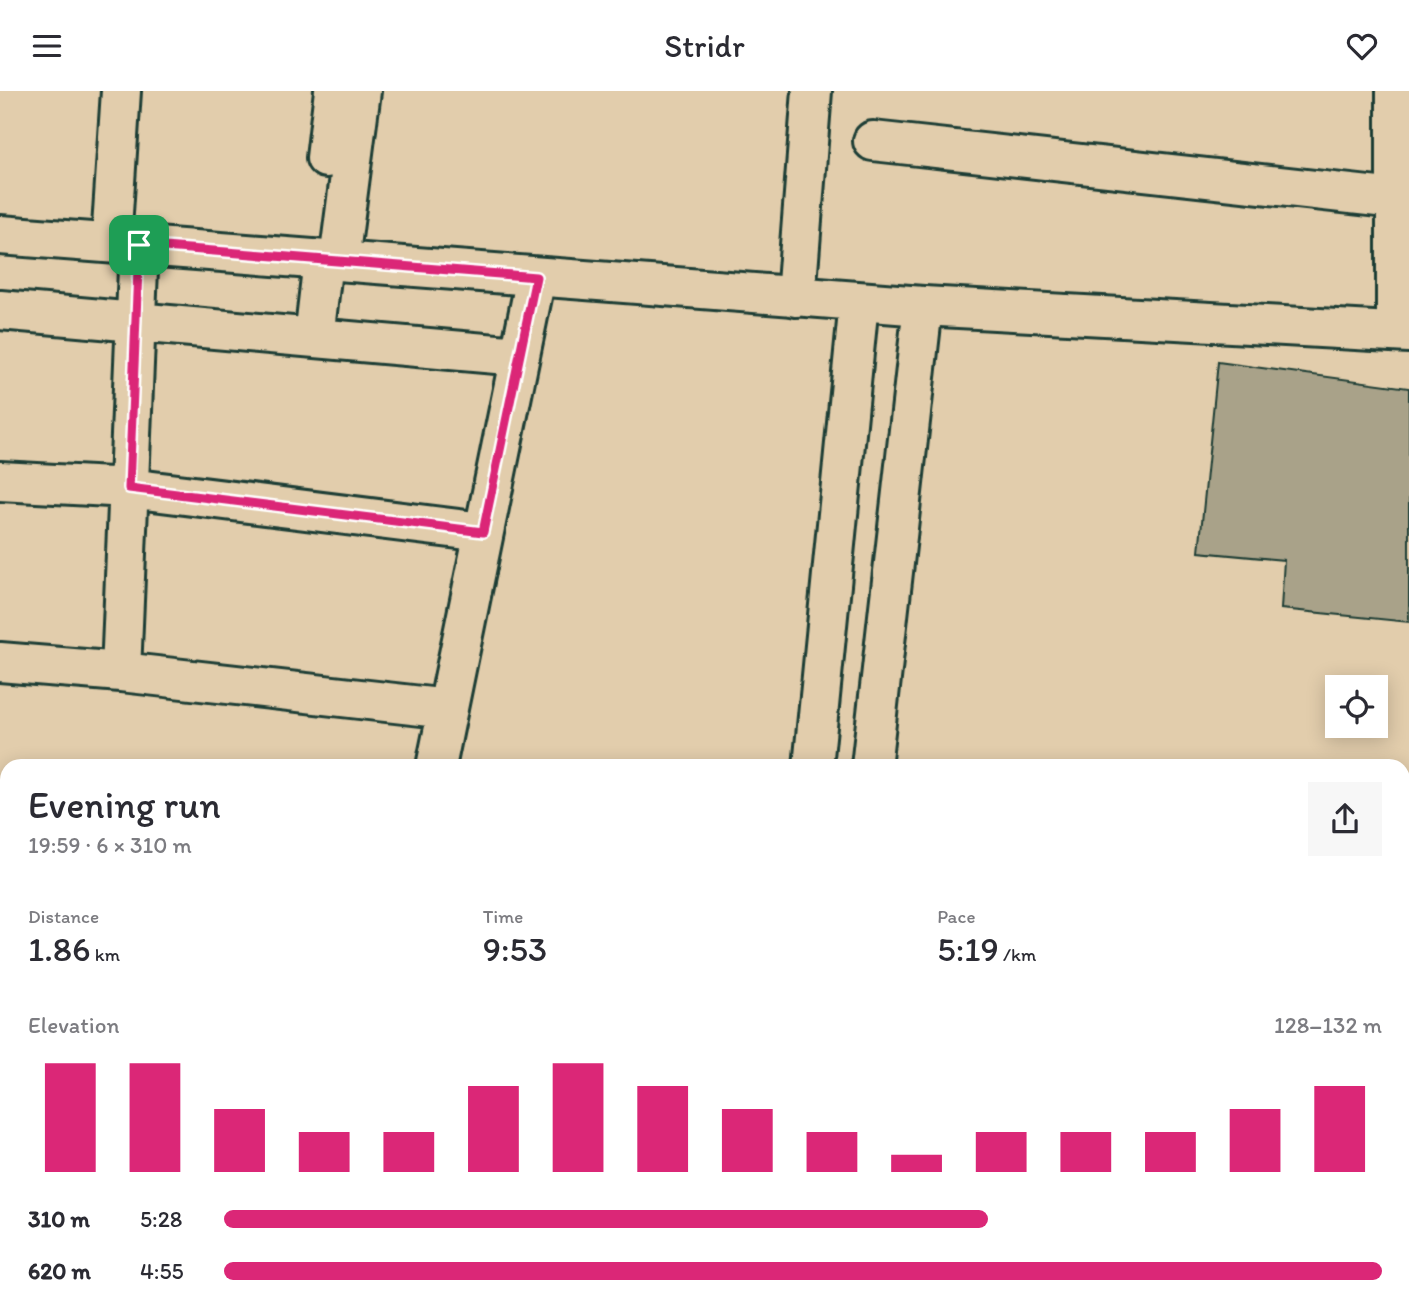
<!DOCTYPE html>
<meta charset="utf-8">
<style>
body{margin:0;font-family:Itim,sans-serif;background:#f7f7f7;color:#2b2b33;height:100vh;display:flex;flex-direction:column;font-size:26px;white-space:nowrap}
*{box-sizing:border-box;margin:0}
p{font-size:23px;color:#7c7c81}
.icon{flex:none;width:38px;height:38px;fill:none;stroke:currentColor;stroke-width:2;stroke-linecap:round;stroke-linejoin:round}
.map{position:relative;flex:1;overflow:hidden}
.panel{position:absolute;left:0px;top:668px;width:1410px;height:555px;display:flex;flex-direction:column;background:#fff;border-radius:21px 21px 0 0;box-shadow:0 4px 18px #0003}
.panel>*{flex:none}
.tools{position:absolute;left:1325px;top:584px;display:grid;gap:14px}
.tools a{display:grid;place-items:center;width:63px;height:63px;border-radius:0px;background:#fff;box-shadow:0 4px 18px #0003;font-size:35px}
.pin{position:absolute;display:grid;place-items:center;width:60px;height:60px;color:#fff;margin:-30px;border-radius:14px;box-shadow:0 4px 10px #0006}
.round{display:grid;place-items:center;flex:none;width:74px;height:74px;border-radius:0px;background:#f7f7f7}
.headline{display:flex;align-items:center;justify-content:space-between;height:119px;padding:0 28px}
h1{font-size:38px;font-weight:600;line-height:52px}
.metrics{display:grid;grid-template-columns:repeat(3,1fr);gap:10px;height:119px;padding:7px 28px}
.metrics div{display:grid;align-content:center}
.metrics b{font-size:35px;font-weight:600}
.metrics small{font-size:19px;font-weight:400}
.metrics p{font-size:19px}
.chart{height:196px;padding:14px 28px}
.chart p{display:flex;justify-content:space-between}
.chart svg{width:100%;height:126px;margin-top:7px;stroke:#db2777;stroke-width:6}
ul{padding:0 28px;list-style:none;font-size:23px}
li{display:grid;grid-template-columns:112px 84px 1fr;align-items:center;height:52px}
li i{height:18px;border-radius:9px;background:#db2777}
header{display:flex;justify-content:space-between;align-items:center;height:91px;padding:0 28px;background:#fff;font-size:32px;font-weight:600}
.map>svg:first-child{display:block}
.building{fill:#a9a289;stroke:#1f3d34;stroke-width:2}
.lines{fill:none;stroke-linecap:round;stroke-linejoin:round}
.minor-casing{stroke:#1f3d34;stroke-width:44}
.major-casing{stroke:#1f3d34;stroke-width:44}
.minor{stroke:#e2cdac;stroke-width:38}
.major{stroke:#e2cdac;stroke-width:38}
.route-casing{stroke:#fff;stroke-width:14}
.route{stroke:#db2777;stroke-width:9}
</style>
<header><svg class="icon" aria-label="menu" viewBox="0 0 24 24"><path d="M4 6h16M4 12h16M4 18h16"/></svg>Stridr<svg class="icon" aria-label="heart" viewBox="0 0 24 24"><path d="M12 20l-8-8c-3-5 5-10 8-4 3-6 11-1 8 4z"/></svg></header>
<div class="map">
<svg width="1409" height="1222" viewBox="0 0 1409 1222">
<rect width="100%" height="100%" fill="#e2cdac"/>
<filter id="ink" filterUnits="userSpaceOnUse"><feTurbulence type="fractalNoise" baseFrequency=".0143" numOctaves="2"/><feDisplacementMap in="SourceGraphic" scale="14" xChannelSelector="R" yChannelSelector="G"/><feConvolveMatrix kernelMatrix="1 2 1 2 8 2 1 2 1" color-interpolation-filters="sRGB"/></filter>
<g filter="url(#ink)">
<path class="building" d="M 1218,271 L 1409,297 L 1409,531 L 1281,518 L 1284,469 L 1199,461 Z"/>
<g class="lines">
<g class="minor-casing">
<path id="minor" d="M 1396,0 L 1396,241
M 873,50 L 1396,108
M 326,67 L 334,0
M 111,152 L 121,0
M 339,170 L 361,0
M 796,206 L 812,0
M 0,219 L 519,265
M 314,247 L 323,169
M 0,390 L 129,397 L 483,441
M 0,571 L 121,581 L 448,618
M 121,581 L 139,154
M 436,676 L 536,186
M 813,676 L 859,211
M 871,676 L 923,215
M 1404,764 L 1409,764
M 1404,968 L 1409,969
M 0,1106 L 7,1106
M 1404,1165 L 1409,1165
M 170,1216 L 170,1222
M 422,1216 L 422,1222
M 1245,1216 L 1249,1222
M 597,1222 L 597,1216
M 814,1222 L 814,1216
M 991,1222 L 991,1216
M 1163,1222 L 1163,1216"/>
</g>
<g class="major-casing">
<path id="major" d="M 0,144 L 923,215 L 1409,242"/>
</g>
<use href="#minor" class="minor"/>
<use href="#major" class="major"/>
</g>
</g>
<g class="lines" filter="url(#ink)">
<g class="route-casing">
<path id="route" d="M 139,154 L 536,186 L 483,441 L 129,397 Z"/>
</g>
<use href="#route" class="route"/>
</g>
</svg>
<div class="tools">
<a><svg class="icon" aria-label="locate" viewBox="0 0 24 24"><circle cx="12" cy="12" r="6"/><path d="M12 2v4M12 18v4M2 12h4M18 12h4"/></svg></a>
</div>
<div class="pin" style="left:139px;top:154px;background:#1e9e55"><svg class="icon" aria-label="arrive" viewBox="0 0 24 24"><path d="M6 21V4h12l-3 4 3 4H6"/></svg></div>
<section class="panel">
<div class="headline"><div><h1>Evening run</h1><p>19:59 · 6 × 310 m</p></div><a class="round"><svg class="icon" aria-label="share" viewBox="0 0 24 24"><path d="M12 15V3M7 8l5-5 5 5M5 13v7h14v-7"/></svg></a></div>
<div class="metrics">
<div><p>Distance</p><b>1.86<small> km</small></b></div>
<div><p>Time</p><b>9:53</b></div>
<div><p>Pace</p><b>5:19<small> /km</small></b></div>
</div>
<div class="chart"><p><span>Elevation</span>128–132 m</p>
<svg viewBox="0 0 160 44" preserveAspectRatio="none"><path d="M5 44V6M15 44V6M25 44V22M35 44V30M45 44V30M55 44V14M65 44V6M75 44V14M85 44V22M95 44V30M105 44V38M115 44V30M125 44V30M135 44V30M145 44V22M155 44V14"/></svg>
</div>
<ul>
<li><b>310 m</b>5:28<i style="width:66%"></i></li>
<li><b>620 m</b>4:55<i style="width:100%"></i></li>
</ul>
</section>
</div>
